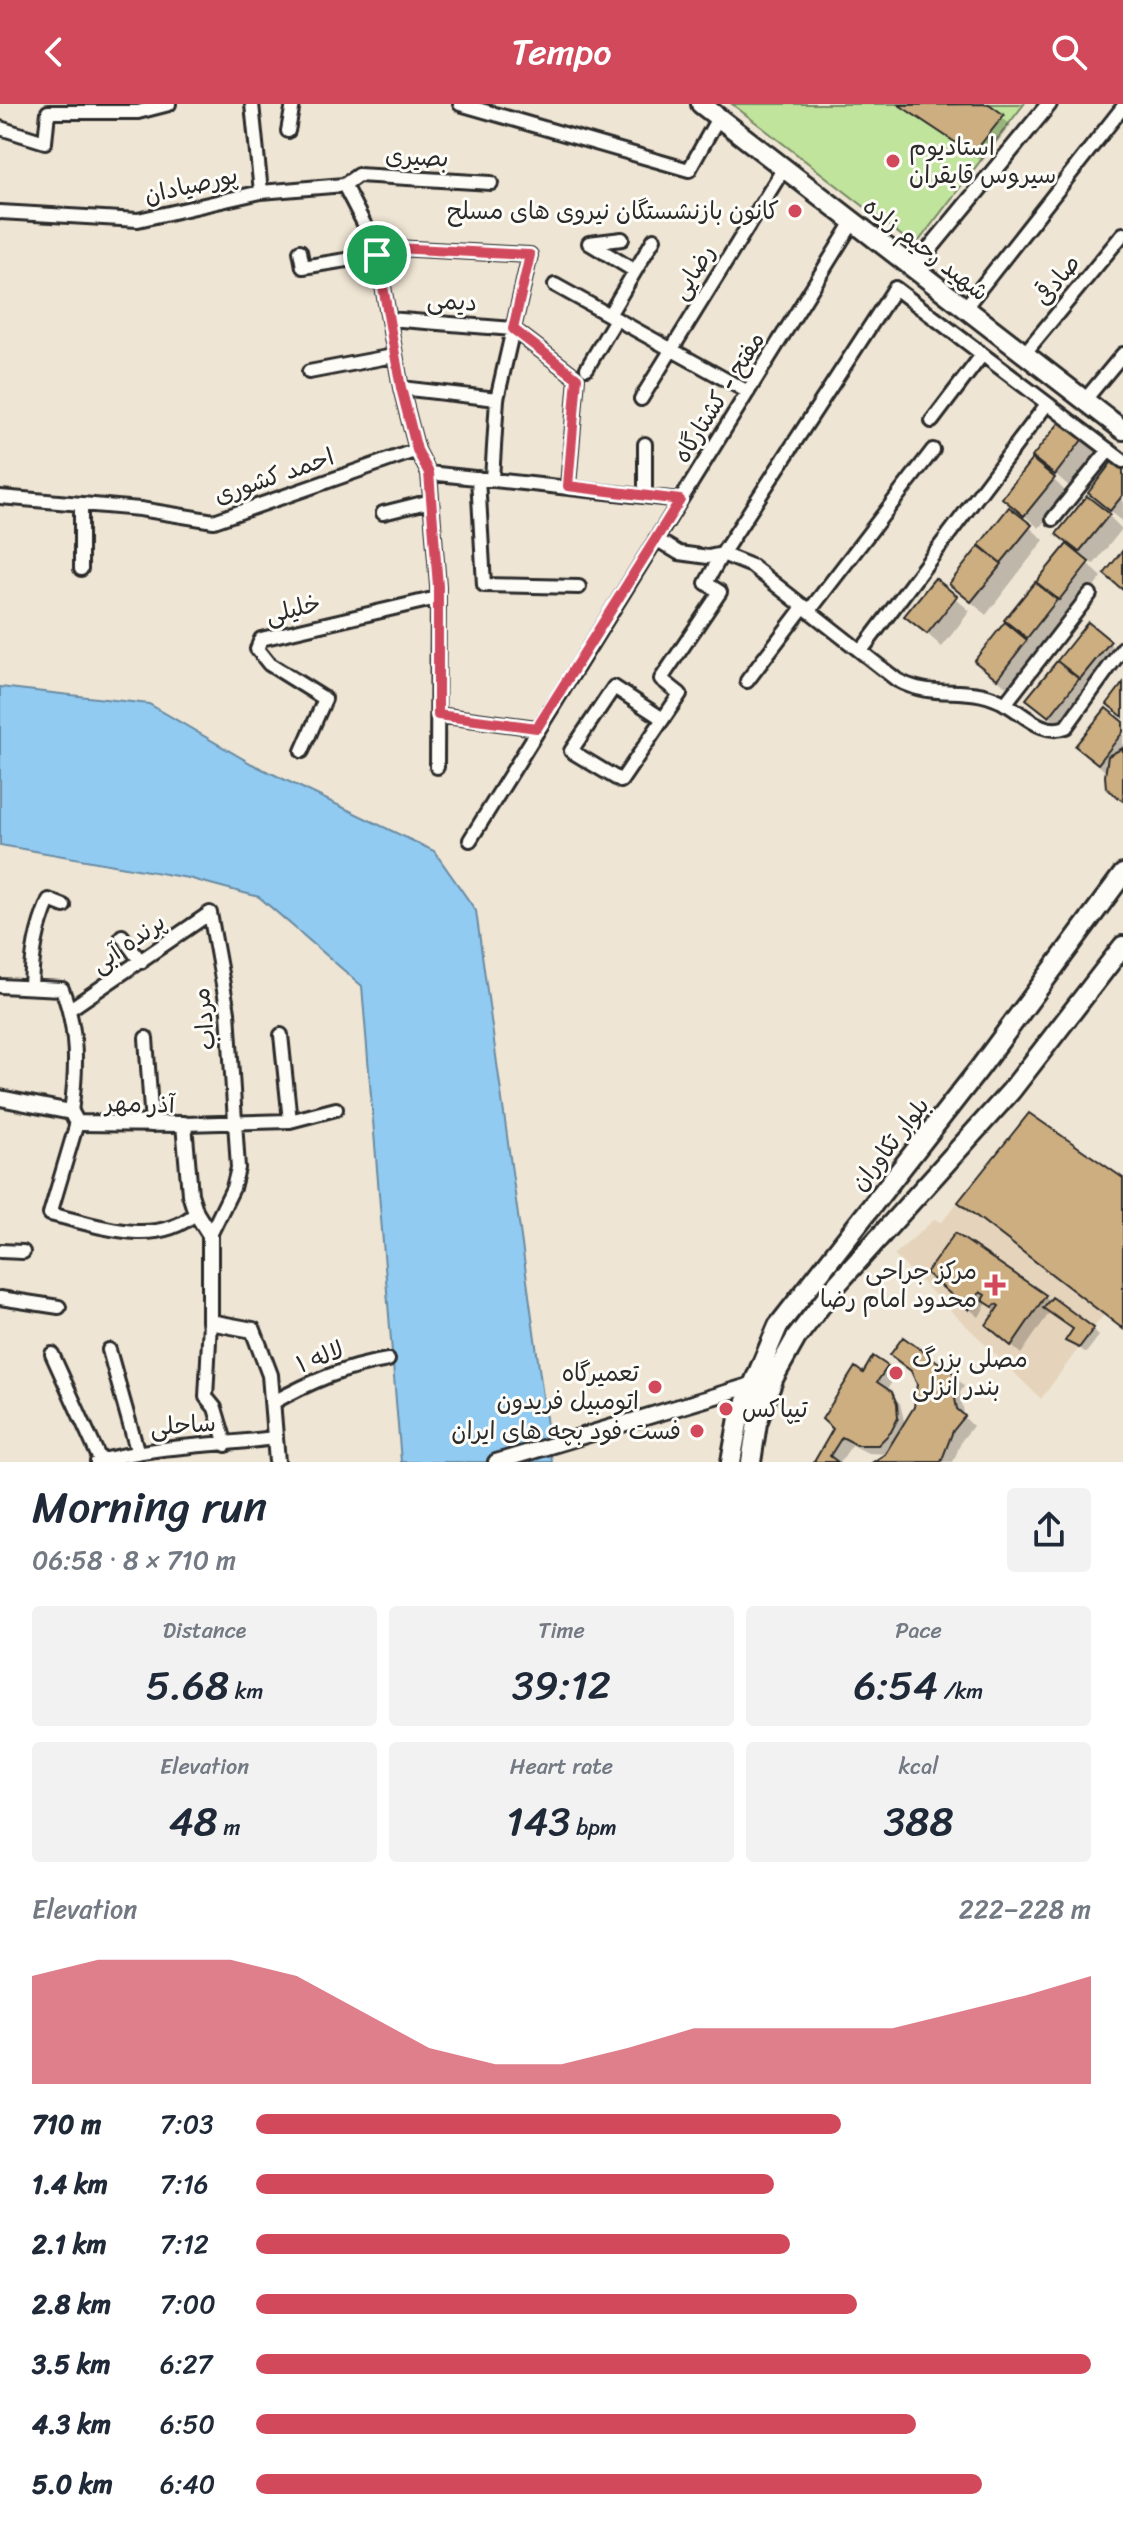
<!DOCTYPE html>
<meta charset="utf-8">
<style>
body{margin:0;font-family:Sriracha,"Playpen Sans Arabic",sans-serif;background:#f2f2f3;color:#1f2937;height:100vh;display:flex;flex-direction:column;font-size:30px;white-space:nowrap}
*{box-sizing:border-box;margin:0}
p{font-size:26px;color:#747a83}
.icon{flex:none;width:44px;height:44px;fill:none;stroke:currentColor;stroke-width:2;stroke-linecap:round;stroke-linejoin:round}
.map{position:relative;height:1358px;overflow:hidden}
.details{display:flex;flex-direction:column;background:#fff;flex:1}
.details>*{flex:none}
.pin{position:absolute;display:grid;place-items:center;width:68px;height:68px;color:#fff;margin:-34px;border:4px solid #fff;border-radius:50%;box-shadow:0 2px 8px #0007}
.round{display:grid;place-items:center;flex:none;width:84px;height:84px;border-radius:8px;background:#f2f2f3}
.headline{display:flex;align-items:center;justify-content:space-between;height:136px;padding:0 32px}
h1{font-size:44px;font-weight:600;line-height:60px}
.figures{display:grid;grid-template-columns:repeat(3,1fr);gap:12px;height:136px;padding:8px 32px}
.figures div{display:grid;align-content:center;border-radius:8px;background:#f2f2f3;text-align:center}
.figures b{font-size:40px;font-weight:600}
.figures small{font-size:22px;font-weight:400}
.figures p{font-size:22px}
.chart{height:224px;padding:16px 32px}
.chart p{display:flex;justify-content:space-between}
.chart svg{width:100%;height:144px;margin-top:8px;fill:#d1495b;opacity:.7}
ul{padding:0 32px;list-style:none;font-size:26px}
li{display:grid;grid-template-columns:128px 96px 1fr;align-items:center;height:60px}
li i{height:20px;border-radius:10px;background:#d1495b}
header{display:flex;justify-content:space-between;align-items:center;height:104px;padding:0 32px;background:#d1495b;color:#fff;font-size:36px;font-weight:600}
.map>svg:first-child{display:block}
.built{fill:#e5d4bb}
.green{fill:#c1e49d;stroke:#768864;stroke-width:2}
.water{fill:#92cbf2;stroke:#698ba2;stroke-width:2}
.shadow{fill:#0003}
.building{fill:#cdae81;stroke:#2b2b2b;stroke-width:2}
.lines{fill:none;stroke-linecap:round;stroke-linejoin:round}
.minor-casing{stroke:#2b2b2b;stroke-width:18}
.tertiary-casing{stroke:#2b2b2b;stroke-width:20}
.primary-casing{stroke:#2b2b2b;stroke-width:24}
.minor{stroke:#fdfcf7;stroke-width:12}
.tertiary{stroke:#fdfcf7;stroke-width:14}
.primary{stroke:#fdfcf7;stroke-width:18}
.route-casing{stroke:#fff;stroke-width:16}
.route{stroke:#d1495b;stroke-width:10}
.poi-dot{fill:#d1495b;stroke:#fdfcf7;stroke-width:3}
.labels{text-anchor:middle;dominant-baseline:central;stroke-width:6;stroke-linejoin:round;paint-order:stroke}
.poi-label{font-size:24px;fill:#2b2b2b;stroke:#fdfcf7;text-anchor:end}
.street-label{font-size:24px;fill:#2b2b2b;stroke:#fdfcf7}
</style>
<header><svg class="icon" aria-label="back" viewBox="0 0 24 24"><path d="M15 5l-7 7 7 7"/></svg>Tempo<svg class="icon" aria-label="search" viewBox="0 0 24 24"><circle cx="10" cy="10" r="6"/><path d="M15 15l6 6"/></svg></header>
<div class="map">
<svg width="1123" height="1358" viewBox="0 0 1123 1358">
<rect width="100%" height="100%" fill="#efe5d4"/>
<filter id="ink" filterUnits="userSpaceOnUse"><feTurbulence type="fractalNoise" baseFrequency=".0125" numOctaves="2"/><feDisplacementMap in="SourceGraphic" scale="16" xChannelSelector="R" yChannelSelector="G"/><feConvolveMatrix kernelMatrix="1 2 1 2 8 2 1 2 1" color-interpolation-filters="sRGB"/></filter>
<g filter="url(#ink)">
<path class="built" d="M 958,1098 L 1104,1210 L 1041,1295 L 894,1151 L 935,1115 L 942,1118 Z"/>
<path class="green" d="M 732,0 L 1024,0 L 915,142 Z"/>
<path class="water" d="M 0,583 L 149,600 L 252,660 L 434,747 L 476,807 L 552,1358 L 401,1358 L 362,882 L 259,793 L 188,774 L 0,741 Z"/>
<path class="shadow" d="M 902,0 L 985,0 L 1011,21 L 982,58 L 911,10 Z
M 1084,334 L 1098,348 L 1070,383 L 1035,352 Z
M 1123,357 L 1123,418 L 1090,389 Z
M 1052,374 L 1067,389 L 1039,424 L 1004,394 Z
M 1010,406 L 1044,436 L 986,511 L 951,480 Z
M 1108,411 L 1122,425 L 1094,460 L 1084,456 L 1102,473 L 1011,587 L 977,556 L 1069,440 Z
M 935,477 L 970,507 L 942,543 L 907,512 Z
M 1088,521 L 1123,552 L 1064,625 L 1029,595 Z
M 1123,620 L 1123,697 L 1108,683 L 1107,669 L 1078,642 Z
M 1123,1076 L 1123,1226 L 961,1098 Z
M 955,1131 L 1093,1226 L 1099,1232 L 1086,1249 L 1068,1236 L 1075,1226 L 1050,1208 L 1021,1250 L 998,1230 L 998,1208 L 987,1199 L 979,1213 L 937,1178 Z
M 892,1251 L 955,1272 L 964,1282 L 960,1289 L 965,1314 L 973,1322 L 962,1336 L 953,1358 L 876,1358 L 889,1350 L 868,1349 L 852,1341 L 840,1358 L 816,1358 L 886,1264 L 895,1273 L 886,1287 L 900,1299 L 905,1321 L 916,1304 L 919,1280 L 915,1270 Z"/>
<path class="building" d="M 989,0 L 1004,11 L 973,50 L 899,1 Z
M 1063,314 L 1085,332 L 1055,371 L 1032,353 Z
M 1118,350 L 1123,354 L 1123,391 L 1110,407 L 1088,389 Z
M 1032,355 L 1055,374 L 1024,412 L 1002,394 Z
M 1087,392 L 1110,410 L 1079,448 L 1056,430 Z
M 1009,403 L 1032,421 L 1001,459 L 979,441 Z
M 1067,440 L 1089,458 L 1059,496 L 1036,478 Z
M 979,442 L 1002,460 L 971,498 L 949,480 Z
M 1123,446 L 1123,486 L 1104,470 Z
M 935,474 L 957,492 L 927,530 L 904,512 Z
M 1035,478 L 1057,496 L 1027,534 L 1004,516 Z
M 1005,518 L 1027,536 L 997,575 L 974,557 Z
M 1088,518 L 1111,537 L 1080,575 L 1057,557 Z
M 1057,557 L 1079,575 L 1049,613 L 1026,595 Z
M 1123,579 L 1123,613 L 1107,600 Z
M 1106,604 L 1123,618 L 1123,628 L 1098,660 L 1075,642 Z
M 1123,644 L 1123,697 L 1106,684 L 1105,672 L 1108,652 Z
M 1029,1009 L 1123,1074 L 1123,1225 L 958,1098 Z
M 955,1129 L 1046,1191 L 1011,1242 L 986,1221 L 999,1202 L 996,1200 L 993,1203 L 982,1196 L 985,1191 L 980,1188 L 969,1206 L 926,1169 Z
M 1052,1193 L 1094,1224 L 1079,1244 L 1065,1237 L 1073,1225 L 1043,1204 Z
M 903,1233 L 956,1271 L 952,1279 L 957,1305 L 965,1312 L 953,1327 L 941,1358 L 873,1358 L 885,1350 L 914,1303 L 917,1280 L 911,1267 L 890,1251 Z
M 873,1252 L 888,1262 L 877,1278 L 892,1288 L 897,1300 L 898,1314 L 891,1328 L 878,1341 L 857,1341 L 842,1333 L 830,1352 L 838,1358 L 814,1358 L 833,1325 L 822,1315 L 855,1263 L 863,1269 Z"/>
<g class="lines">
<g class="minor-casing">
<path id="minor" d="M 252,0 L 261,88
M 460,0 L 689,66 L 718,14
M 0,24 L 45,38 L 48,8 L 138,8 L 169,0
M 288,27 L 293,0
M 344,81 L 376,143 L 401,284 L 417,346 L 429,369 L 438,482 L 437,663
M 344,81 L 358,71 L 491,79
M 0,108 L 138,116 L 261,88 L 344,81
M 622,135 L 589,139 L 635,167
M 376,143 L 530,151 L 497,295 L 492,375
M 300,147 L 303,163 L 377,151
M 555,181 L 748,288
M 964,205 L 1123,3
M 609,211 L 654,135
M 389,215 L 513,225 L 577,274 L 568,382
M 1024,250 L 1123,130
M 587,264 L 616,215
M 309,268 L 393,252
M 401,284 L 497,295
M 641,295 L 784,64
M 1084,297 L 1123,250
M 932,317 L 982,251
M 429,369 L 680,396
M 478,374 L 484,481 L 579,483
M 645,391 L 645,340
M 0,393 L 140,405 L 214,417 L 417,346
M 81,400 L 81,465
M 383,409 L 431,397
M 1053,415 L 1109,346
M 656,435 L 679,449 L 708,453 L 722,450 L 752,462 L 897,576 C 933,596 965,580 1000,597 C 1021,606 1041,633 1066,623 L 1123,544
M 810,506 L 933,346
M 861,547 L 1047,300
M 747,577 L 804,502
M 1005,600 L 1090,490
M 438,611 L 537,624
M 663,615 L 614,583 L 571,647 L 621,677 L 680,590 L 661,575 L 720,488 L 706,479 L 722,450 L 895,184 L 1123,357
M 302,647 L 325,595 L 269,560 L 257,545 L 261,535 L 437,494
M 470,736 L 853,118
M 122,832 L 141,858
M 0,882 L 62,885 C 78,926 77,965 71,1008
M 31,883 C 32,851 36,826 49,796 L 64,802
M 70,905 L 210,809 L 228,908 L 238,1064 L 233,1084 L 210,1131
M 281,931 L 290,1017
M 146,934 L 152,1021
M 77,1019 L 50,1110 C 97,1121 155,1145 196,1109
M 184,1020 L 290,1017 L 336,1005
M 0,1147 L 23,1148
M 0,1194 L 59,1203
M 210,1218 L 206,1293 L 215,1304 L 226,1341
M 109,1246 L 137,1346
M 52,1250 L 101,1358
M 272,1299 C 310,1278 344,1263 388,1256
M 97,1358 C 154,1341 215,1342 274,1334"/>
</g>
<g class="tertiary-casing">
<path id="tertiary" d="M 913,165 L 1049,0
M 0,994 L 71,1008 L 77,1019 L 184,1020 L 190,1090 L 196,1109 L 210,1131 L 210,1218 L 253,1226 L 270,1271 L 277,1358
M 496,1358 L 752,1281"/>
</g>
<g class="primary-casing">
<path id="primary" d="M 701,0 L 1123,326
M 731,1358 L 739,1314 L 778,1222 L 979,965 L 1123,770
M 751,1358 L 757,1319 L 774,1273 L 796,1234 L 838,1179 L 1011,987 L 1123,842"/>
</g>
<use href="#minor" class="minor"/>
<use href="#tertiary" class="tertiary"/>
<use href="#primary" class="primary"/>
</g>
</g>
<g class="lines" filter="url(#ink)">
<g class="route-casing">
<path id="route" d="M 376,143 L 530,151 L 513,225 L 577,274 L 568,382 L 680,396 L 537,624 L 438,611 L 438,482 L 429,369 L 417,346 L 401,284 Z"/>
</g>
<use href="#route" class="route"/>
</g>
<g class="poi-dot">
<circle cx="893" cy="57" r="8"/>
<circle cx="795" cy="107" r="8"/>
<path d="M991 1169h8v8h8v8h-8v8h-8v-8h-8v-8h8z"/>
<circle cx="896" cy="1269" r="8"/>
<circle cx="655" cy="1283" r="8"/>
<circle cx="726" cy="1305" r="8"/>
<circle cx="697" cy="1327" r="8"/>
</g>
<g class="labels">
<g class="poi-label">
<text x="909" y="43" text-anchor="start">استادیوم<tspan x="909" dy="28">سیروس قایقران</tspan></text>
<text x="779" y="107">کانون بازنشستگان نیروی های مسلح</text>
<text x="977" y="1167">مرکز جراحی<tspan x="977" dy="28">محدود امام رضا</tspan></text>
<text x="912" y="1255" text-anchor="start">مصلی بزرگ<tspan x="912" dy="28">بندر انزلی</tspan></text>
<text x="639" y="1269">تعمیرگاه<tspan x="639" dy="28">اتومبیل فریدون</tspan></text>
<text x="742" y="1305" text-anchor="start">تیپاکس</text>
<text x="681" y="1327">فست فود بچه های ایران</text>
</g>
<g class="street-label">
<text transform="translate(417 53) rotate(3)">بصیری</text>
<text transform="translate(191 81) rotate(-13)">پورصیادان</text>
<text transform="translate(926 145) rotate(38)">شهید رحیم زاده</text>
<text transform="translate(693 168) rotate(-58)">رضایی</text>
<text transform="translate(1057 176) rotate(-51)">صادقی</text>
<text transform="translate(452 197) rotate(4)">دیمی</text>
<text transform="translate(719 293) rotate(-58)">مفتح - کشتارگاه</text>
<text transform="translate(274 372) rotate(-19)">احمد کشوری</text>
<text transform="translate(293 505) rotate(-14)">خلیلی</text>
<text transform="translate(128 839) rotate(-35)">پرنده آبی</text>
<text transform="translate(204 915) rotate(-96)">مرداب</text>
<text transform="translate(140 1000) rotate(1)">آذر مهر</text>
<text transform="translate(890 1040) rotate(-52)">بلوار تکاوران</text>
<text transform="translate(320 1253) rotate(-21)">لاله ۱</text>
<text transform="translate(183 1321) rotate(-4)">ساحلی</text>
</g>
</g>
</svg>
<div class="pin" style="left:377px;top:151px;background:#1e9e55"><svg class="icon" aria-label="arrive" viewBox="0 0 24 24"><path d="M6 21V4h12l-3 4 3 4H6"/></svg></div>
</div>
<section class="details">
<div class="headline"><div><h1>Morning run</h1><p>06:58 · 8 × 710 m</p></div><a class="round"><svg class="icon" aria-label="share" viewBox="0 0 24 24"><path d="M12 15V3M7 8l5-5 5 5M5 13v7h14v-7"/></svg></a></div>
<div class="figures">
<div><p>Distance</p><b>5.68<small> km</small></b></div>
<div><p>Time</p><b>39:12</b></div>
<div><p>Pace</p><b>6:54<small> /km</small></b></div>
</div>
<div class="figures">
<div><p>Elevation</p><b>48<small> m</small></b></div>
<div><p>Heart rate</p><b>143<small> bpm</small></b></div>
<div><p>kcal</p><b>388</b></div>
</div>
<div class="chart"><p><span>Elevation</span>222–228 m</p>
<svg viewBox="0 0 160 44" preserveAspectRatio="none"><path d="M0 44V11L10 6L20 6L30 6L40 11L50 22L60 33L70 38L80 38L90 33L100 27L110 27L120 27L130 27L140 22L150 17L160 11V44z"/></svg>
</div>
<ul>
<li><b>710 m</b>7:03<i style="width:70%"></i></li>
<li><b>1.4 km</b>7:16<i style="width:62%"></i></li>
<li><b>2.1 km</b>7:12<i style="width:64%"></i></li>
<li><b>2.8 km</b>7:00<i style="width:72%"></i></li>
<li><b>3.5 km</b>6:27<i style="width:100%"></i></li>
<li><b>4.3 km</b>6:50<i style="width:79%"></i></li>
<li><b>5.0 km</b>6:40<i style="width:87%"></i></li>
</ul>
</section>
